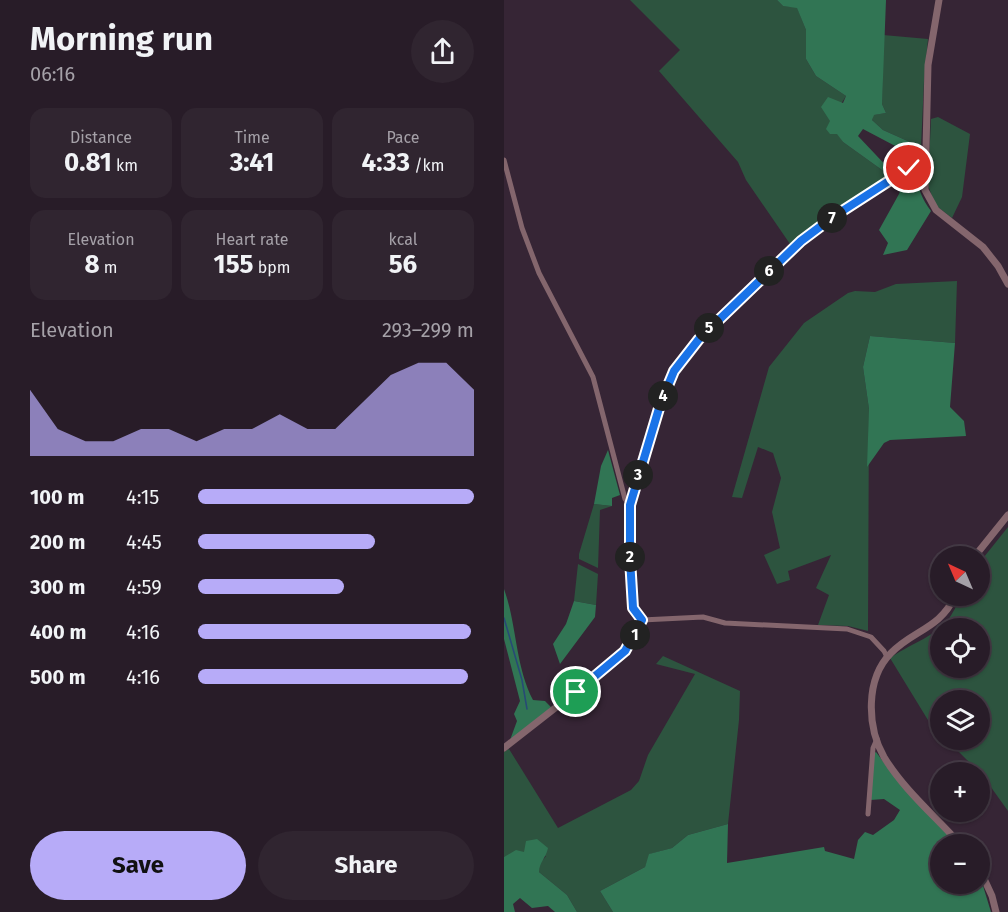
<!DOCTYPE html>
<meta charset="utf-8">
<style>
body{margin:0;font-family:"Fira Sans",sans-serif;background:#302530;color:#f1f3f6;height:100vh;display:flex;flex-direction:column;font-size:22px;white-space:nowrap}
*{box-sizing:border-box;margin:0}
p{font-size:20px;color:#a5a1a8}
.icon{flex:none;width:33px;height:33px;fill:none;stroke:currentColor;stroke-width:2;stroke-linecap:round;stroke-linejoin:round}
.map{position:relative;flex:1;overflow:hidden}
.sheet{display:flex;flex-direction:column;background:#281c28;width:504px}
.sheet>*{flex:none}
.needle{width:39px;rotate:316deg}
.buttons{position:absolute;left:426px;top:546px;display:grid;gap:12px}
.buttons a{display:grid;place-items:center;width:60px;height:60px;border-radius:50%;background:#281c28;box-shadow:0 2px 4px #0004,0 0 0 2px #443a45;font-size:30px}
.pin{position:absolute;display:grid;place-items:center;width:51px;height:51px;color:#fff;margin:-26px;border:3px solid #fff;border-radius:50%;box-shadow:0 2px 6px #0007}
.km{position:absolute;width:30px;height:30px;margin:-15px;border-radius:50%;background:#222;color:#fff;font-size:16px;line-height:30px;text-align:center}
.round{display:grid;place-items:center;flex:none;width:63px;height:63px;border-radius:32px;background:#302530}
.summary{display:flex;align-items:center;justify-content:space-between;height:102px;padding:0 30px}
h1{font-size:33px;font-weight:700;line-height:45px}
.stats{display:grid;grid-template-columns:repeat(3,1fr);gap:9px;height:102px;padding:6px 30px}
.stats div{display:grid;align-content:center;border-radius:15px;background:#302530;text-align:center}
.stats b{font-size:26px;font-weight:700}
.stats small{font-size:16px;font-weight:400}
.stats p{font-size:16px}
.chart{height:168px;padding:12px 30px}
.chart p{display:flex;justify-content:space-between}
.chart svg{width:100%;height:108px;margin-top:6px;fill:#b7abf8;opacity:.7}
.cta{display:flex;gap:12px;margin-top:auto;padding:12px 30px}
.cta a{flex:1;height:69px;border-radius:36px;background:#b7abf8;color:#111;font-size:24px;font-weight:700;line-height:69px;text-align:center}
.cta a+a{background:#302530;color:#f1f3f6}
ul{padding:0 30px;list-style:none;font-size:20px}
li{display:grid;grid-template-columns:96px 72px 1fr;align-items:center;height:45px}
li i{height:15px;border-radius:8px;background:#b7abf8}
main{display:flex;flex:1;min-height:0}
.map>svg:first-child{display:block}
.green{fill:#2d543f;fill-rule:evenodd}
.forest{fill:#317554}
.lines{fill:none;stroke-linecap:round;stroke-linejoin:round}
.stream{stroke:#274977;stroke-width:1.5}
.minor{stroke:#84666d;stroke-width:5}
.tertiary{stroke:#84666d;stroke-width:7}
.route-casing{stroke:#fff;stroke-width:12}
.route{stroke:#1a73e8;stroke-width:8}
</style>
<main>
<section class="sheet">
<div class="summary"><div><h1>Morning run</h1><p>06:16</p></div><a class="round"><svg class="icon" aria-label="share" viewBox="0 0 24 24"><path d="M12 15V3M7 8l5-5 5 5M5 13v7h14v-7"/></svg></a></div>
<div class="stats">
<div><p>Distance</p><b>0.81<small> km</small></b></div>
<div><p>Time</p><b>3:41</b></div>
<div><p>Pace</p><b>4:33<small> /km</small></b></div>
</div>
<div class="stats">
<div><p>Elevation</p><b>8<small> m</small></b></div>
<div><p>Heart rate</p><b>155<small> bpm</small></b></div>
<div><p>kcal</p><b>56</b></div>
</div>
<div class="chart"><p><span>Elevation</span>293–299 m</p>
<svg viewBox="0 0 160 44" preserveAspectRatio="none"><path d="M0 44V17L10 33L20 38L30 38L40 33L50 33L60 38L70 33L80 33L90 27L100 33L110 33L120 22L130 11L140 6L150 6L160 17V44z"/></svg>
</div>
<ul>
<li><b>100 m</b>4:15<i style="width:100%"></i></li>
<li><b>200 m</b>4:45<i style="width:64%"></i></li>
<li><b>300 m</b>4:59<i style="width:53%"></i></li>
<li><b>400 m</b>4:16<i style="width:99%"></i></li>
<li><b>500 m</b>4:16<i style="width:98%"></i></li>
</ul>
<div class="cta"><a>Save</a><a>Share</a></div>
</section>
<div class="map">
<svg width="504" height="912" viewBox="0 0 504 912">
<rect width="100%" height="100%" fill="#362535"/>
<path class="green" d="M 126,0 L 273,0 L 279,6 L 293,7 L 302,30 L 302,59 L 312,76 L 342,96 L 326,121 L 339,142 L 385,175 L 302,231 L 286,244 L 242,180 L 234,162 L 155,71 L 176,50 Z
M 379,35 L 424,39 L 420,81 L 417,147 L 379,130 L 368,120 L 369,115 L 382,113 L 378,104 Z
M 434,117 L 466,134 L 458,197 L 448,218 L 431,205 L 424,185 L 427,119 Z
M 453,281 L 451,343 L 366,336 L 359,367 L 365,409 L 364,628 L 364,631 L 344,626 L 314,625 L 325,595 L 312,588 L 327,555 L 284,571 L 286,580 L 273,584 L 260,555 L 276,548 L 268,512 L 277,478 L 269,453 L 254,447 L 238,498 L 228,497 L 265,367 L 300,323 L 344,293 L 351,291 L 371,292 L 392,284 Z
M 90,504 L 108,506 L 96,510 L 94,568 L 75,559 L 75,554 Z
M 504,527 L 504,811 L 479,776 L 444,741 L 476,740 L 476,700 L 436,700 L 436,723 L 427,725 L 386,658 C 404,645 428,638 443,621 C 449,614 453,604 457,596 L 476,596 L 476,562 ZM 436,628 L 476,628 L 476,668 L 436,668 Z
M 74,564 L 94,574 L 92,605 L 70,601 Z
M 159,656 L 236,691 L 235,720 L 224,824 L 184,835 L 168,848 L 146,854 L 141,867 L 96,891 L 109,912 L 73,912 L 63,895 L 35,872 L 35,865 L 42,856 L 20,853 L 0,857 L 0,752 L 5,749 L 54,828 L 127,790 L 135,781 L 144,755 L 191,674 L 152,664 Z"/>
<path class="forest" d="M 273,0 L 382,0 L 378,104 L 382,113 L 370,115 L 368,120 L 379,130 L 417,147 L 414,158 L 359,129 L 354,136 L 389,173 L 385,175 L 339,142 L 333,134 L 326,134 L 322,129 L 326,121 L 317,107 L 324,97 L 339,103 L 342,96 L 312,76 L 302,59 L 302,30 L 293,8 L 279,6 Z
M 414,169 C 412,185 417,198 427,211 L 403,250 L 379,255 L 384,243 L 375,230 L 395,194 L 402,174 Z
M 366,336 L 451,343 L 446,407 L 460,421 L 462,436 L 386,440 L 380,443 L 363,467 L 365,409 L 359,367 Z
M 104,450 L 116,495 L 108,498 L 108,506 L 90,504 L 97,466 Z
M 0,589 C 13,625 11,665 29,700 L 41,701 L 48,708 L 6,740 L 13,721 L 10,714 L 16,701 L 0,639 Z
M 70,601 L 92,605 L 91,617 L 56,664 L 49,644 L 62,624 Z
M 372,752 L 393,780 L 453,844 L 436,844 L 436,884 L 476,884 L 476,876 L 487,912 L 109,912 L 96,891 L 141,867 L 145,854 L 168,848 L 184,835 L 224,824 L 223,863 L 320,847 L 321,851 L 350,859 L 354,840 L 361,832 L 369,835 L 390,820 L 396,810 L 380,799 L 366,800 L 369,754 Z
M 33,839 L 44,848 C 42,858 35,863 35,872 L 63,895 L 73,912 L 51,912 L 44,906 L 28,908 L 16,898 L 9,904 L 11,912 L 0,912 L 0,857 L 12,850 L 20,852 L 22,841 Z"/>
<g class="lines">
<path class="stream" d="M 0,618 L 18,680 L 23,709"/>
<path class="minor" d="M 0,160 L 18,228 L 35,273 L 89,377 L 121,499 L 126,505
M 138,620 L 199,617 L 221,623 L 343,629 L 367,637 L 380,651 L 383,657
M 364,814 L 369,748 L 373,739"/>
<path class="tertiary" d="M 435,0 L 424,65 L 421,190 L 432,210 L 479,247 L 494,266 L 504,284
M 471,556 L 504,515
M 451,596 C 436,629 409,630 387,653 C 361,679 363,727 380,757 C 400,790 431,816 456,844
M 0,748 L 110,662 L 121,651 L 138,620 L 129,608 L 126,559 L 126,505 L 156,405 L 174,365 L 209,325 L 297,241 L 329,217 L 395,175 L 421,162
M 476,870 L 488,896 L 492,912"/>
</g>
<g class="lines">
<g class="route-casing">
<path id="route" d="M 72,692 L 121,651 L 138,620 L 129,608 L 126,559 L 126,505 L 156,405 L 170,371 L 195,339 L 297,241 L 329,217 L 405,168"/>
</g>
<use href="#route" class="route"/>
</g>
</svg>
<div class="buttons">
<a><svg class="needle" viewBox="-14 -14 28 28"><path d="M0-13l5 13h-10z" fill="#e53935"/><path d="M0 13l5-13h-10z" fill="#a5a1a8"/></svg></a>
<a><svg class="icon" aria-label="locate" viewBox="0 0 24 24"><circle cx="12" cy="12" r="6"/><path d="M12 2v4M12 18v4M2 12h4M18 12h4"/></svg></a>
<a><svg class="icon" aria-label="layers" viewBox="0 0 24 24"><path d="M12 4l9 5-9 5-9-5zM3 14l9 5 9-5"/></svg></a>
<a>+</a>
<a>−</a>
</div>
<div class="pin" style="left:72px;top:692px;background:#1e9e55"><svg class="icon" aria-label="arrive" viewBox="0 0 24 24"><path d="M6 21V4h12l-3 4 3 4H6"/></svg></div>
<div class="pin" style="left:405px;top:168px;background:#d93025"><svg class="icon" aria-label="check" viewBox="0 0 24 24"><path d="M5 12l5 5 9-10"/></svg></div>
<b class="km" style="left:131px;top:635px">1</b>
<b class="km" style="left:126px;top:557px">2</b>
<b class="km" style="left:134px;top:475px">3</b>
<b class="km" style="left:159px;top:396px">4</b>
<b class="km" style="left:205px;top:328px">5</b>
<b class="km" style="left:265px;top:271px">6</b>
<b class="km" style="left:328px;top:218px">7</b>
</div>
</main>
